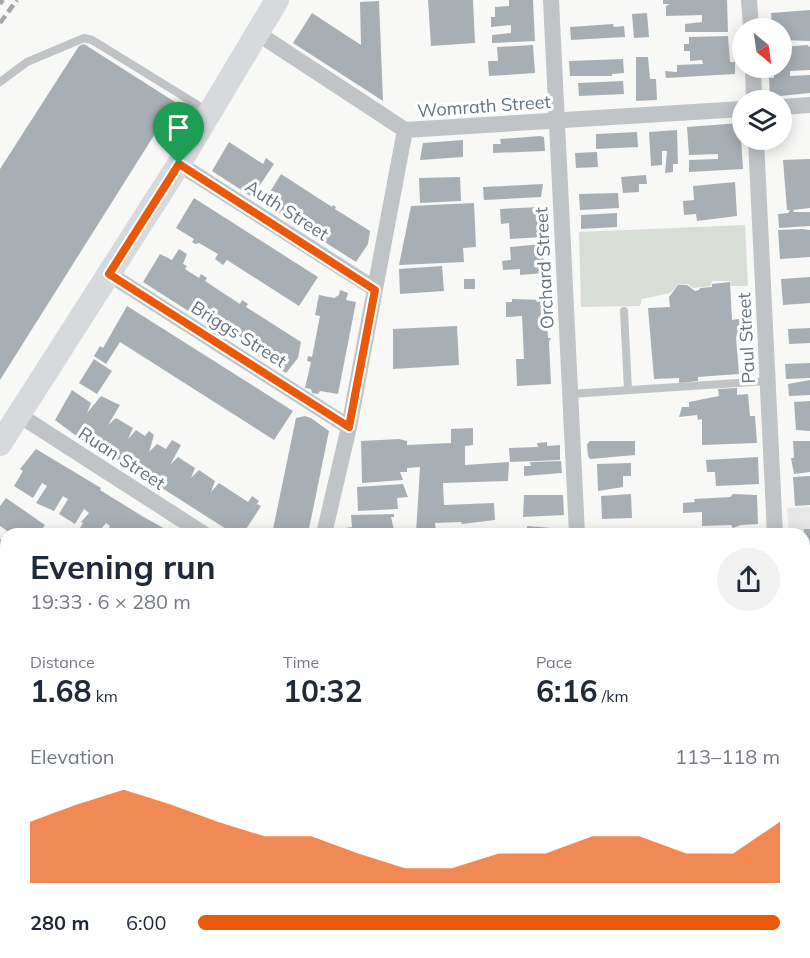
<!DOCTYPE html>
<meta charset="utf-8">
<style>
body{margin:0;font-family:Mulish,sans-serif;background:#f2f2f3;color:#1f2937;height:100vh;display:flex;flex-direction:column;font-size:22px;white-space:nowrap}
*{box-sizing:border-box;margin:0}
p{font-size:20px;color:#747a83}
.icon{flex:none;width:33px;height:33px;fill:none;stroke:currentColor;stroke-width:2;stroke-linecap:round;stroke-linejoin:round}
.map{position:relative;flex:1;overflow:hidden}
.drawer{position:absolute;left:0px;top:528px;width:810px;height:430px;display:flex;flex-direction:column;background:#fff;border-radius:18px 18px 0 0;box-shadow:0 3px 15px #0003}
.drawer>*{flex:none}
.needle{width:39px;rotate:151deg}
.controls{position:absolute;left:732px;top:18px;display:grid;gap:12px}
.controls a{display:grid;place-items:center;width:60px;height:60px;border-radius:50%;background:#fff;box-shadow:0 3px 15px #0003;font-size:30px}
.pin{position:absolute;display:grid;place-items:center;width:51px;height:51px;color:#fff;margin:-62px -26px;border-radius:50% 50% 50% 0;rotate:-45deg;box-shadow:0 0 6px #0007}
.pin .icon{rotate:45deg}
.round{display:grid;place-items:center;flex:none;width:63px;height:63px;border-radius:32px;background:#f2f2f3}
.headline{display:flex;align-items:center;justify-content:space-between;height:102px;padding:0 30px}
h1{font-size:33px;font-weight:700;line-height:45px}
.stats{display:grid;grid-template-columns:repeat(3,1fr);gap:9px;height:102px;padding:6px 30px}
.stats div{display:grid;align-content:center}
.stats b{font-size:30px;font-weight:700}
.stats small{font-size:16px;font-weight:400}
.stats p{font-size:16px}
.chart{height:168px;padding:12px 30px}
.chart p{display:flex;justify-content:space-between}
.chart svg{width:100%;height:108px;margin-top:6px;fill:#ea580c;opacity:.7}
ul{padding:0 30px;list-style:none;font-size:20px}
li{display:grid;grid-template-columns:96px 72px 1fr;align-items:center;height:45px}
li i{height:15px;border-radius:8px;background:#ea580c}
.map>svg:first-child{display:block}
.built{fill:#e6e7e6}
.green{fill:#d8ddd6}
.building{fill:#a8afb4}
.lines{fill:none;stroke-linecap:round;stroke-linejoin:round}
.service{stroke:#c0c4c7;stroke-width:8}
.minor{stroke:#c0c4c7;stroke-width:16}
.secondary{stroke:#d6dadd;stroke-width:24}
.rail{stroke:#a2a8ad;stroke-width:4.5;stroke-dasharray:9 4.5;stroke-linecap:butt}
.route-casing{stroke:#fff;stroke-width:12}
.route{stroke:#ea580c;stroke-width:8}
.labels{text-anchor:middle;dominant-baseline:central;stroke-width:6;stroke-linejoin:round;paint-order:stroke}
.street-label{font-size:18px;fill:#66747e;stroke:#fff}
</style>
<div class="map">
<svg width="810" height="958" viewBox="0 0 810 958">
<rect width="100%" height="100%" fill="#f8f8f6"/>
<path class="built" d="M 810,507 L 810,586 L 804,586 L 804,534 L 789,534 L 787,508 Z"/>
<path class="green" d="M 745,225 L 748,286 L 731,286 L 730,281 L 712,281 L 711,286 L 693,288 L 688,284 L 678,285 L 670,293 L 642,299 L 640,306 L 581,307 L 579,232 Z"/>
<path class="building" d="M 428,0 L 473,0 L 475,43 L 431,46 Z
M 509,0 L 533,0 L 535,41 L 492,43 L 492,35 L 511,33 L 511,25 L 491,27 L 491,17 L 495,17 L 495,7 L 509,6 Z
M 663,0 L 727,0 L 728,32 L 685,32 L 685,24 L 702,22 L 702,15 L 666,16 L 666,6 L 670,4 L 663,4 Z
M 379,1 L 383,101 L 293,43 L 312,13 L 361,45 L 360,2 Z
M 810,10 L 810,41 L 782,40 L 782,28 L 772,28 L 771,13 Z
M 647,13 L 649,37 L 634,38 L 632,14 Z
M 613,24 L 614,27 L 624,26 L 625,37 L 571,40 L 570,27 Z
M 728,36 L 730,62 L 735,62 L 735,74 L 666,78 L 665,71 L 677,72 L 677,65 L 703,64 L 702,60 L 690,61 L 690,51 L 684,51 L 684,44 L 689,44 L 689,37 Z
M 84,44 L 175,102 L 0,380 L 0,169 L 79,46 Z
M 533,45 L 535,73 L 489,76 L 488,61 L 498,61 L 497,47 Z
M 807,45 L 810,47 L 810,70 L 790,71 L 790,76 L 810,75 L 810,93 L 770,97 L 769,78 L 774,78 L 774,68 L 782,68 L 782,47 Z
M 636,57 L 648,57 L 650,79 L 656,79 L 657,100 L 636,101 Z
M 623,59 L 624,73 L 612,74 L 612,76 L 570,76 L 569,61 Z
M 623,81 L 624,94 L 579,96 L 578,83 Z
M 740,123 L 743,169 L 689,172 L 689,160 L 718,159 L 718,154 L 689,155 L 687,127 Z
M 677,130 L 678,164 L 673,164 L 673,172 L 665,173 L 667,151 L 662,151 L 662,165 L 651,166 L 649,132 Z
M 637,132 L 638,147 L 596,149 L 596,134 Z
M 540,136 L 544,137 L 545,151 L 493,153 L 493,144 L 501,144 L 500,139 Z
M 463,140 L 463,157 L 420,160 L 423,143 Z
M 229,142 L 263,164 L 266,158 L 274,164 L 252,197 L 212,171 Z
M 597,152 L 598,167 L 576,168 L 575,153 Z
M 810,159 L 810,208 L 793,210 L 794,212 L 810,212 L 810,226 L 779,228 L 778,214 L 788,213 L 790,210 L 787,210 L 783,160 Z
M 281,174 L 332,207 L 333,205 L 336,207 L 335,209 L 370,231 L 368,244 L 356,262 L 267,205 L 262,205 Z
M 646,175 L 647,184 L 639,184 L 639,192 L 623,193 L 621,177 Z
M 460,177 L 461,201 L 420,203 L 419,178 Z
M 735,182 L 737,216 L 697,221 L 696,214 L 684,215 L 683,201 L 694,200 L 693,186 Z
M 543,184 L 541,197 L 484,200 L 483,187 Z
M 618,193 L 619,208 L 580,210 L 579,194 Z
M 194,198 L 318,277 L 299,306 L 227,260 L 223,265 L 215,259 L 218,254 L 199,243 L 195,244 L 192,242 L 194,239 L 176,228 Z
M 474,203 L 476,247 L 463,248 L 464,262 L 399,265 L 411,206 Z
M 541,207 L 543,237 L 510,239 L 509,223 L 501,224 L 500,209 Z
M 617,213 L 617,227 L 581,229 L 581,215 Z
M 802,229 L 810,230 L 810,257 L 780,259 L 778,230 Z
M 542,244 L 545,273 L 520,275 L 520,269 L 503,270 L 502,261 L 511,260 L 510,247 Z
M 179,249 L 187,254 L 183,264 L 187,266 L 185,269 L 199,278 L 201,274 L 207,278 L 205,281 L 240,304 L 242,300 L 248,304 L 246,307 L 301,342 L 298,358 L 286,373 L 255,354 L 258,350 L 238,335 L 221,325 L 217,323 L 215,327 L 205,320 L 207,317 L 200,312 L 196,310 L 193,314 L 143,282 L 160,254 L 172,260 Z
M 442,266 L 444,291 L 400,294 L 399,269 Z
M 810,277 L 810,303 L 783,305 L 781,279 Z
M 464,279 L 475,279 L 475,289 L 464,289 Z
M 730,282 L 732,320 L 739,319 L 741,337 L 736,337 L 739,374 L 698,377 L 698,381 L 679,383 L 679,378 L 654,379 L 648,308 L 670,307 L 669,297 L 678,285 L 687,285 L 695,291 L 699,290 L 700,288 L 712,287 L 712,284 Z
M 340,290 L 348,293 L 346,300 L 356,302 L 338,394 L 320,391 L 318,394 L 312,393 L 311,389 L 305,388 L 311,362 L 307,361 L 308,356 L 312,357 L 320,316 L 315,315 L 319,295 L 334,298 L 339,295 Z
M 512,299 L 546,300 L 548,338 L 551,338 L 549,342 L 551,384 L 517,386 L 516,359 L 524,359 L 522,316 L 506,317 L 506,302 L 512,302 Z
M 127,306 L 293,411 L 274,440 L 120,342 L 106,364 L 94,356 L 100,346 L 103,348 Z
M 457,326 L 459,365 L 393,369 L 393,329 Z
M 810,328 L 810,343 L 789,344 L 788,329 Z
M 94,359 L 112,371 L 97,394 L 79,383 Z
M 810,363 L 810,378 L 786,379 L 785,364 Z
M 810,380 L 810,395 L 789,396 L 788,384 Z
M 737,388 L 737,395 L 748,394 L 750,416 L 755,416 L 757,443 L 702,445 L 702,419 L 698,420 L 697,415 L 679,417 L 682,407 L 689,407 L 689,402 L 719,396 L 718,389 Z
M 72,390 L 91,403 L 87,413 L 101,396 L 120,405 L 108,425 L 116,418 L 133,428 L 128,439 L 136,430 L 145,436 L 149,431 L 154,435 L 149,452 L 157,444 L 166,449 L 172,440 L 181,445 L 170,465 L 178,457 L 195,468 L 191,478 L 199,470 L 215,481 L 211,492 L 219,483 L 248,502 L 252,496 L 259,501 L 252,510 L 257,504 L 261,506 L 243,534 L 234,534 L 85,439 L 83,441 L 55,420 Z
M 810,401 L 810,431 L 796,430 L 794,402 Z
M 305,416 L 311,418 L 329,431 L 308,534 L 272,534 L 296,418 Z
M 473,428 L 473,445 L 465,446 L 465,465 L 509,462 L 508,481 L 443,483 L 444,505 L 494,503 L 495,520 L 462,524 L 461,522 L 435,523 L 436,534 L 416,534 L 420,467 L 407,468 L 407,472 L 400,472 L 403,480 L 362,483 L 361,441 L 399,439 L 407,441 L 407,445 L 451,443 L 451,429 Z
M 590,441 L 635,441 L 635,455 L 590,459 L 588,456 L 587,444 Z
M 793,441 L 810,441 L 810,472 L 794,474 L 791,458 L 794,458 Z
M 547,442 L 547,446 L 560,445 L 560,460 L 510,462 L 509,448 L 538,447 L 537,443 Z
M 36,449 L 101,488 L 100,490 L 142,516 L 174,534 L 105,534 L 110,526 L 106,523 L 98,533 L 90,528 L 87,533 L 80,528 L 83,523 L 81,522 L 89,513 L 84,509 L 75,524 L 59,514 L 68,499 L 66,498 L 63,496 L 54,511 L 36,503 L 47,486 L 42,483 L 33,498 L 14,486 L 23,471 L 20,469 Z
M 758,457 L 759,484 L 716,486 L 715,472 L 707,472 L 706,460 Z
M 561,461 L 562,473 L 524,476 L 524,466 L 531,466 L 530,462 Z
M 631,463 L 631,476 L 623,476 L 623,487 L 598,491 L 597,464 Z
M 810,476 L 810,505 L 795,506 L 793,477 Z
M 403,484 L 408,497 L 397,498 L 398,509 L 358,511 L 357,487 Z
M 631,494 L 632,518 L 602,519 L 601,496 Z
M 733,494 L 757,495 L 758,524 L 741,525 L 733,528 L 731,525 L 702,526 L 702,512 L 683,513 L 683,503 L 695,502 L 694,499 L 730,497 Z
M 524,495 L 563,495 L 564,515 L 523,517 Z
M 6,498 L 45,525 L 38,534 L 12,534 L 0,526 L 0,506 Z
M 394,514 L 394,517 L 391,517 L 395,534 L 346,534 L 345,528 L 352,527 L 351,515 Z
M 527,526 L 565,529 L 565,534 L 527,534 Z
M 804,529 L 810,529 L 810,553 L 805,553 Z
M 0,539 L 6,543 L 6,595 L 0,591 Z
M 0,625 L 6,629 L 6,674 L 2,680 Z
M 805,712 L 810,712 L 810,740 L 807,740 Z
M 1,739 L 6,741 L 6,804 L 0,801 Z
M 805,743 L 810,743 L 810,762 L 806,762 Z
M 0,869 L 6,871 L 2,881 L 6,874 L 6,896 L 0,891 Z
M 0,931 L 6,933 L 6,952 L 76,952 L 74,958 L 0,958 Z
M 110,952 L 130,952 L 128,958 L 108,958 Z
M 273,952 L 344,952 L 345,958 L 273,958 Z
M 427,952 L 465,952 L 475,958 L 424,958 Z
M 656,952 L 753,953 L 753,958 L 656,958 Z"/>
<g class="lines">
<path class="service" d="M 0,82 L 27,62 L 84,38 L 92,40 L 209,112
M 624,311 L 628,390
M 570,394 L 768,381
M 805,647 L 810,647"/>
<path class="minor" d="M 551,0 L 577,534
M 749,0 L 751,28
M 257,33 L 405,130 L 742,109
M 753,68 L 754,100
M 782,107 L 810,105
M 756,140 L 775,534
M 179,164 L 375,289
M 109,274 L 349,427
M 19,415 L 204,534
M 324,534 L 349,427 L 405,130
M 804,595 L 810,595
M 0,606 L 6,610
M 0,823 L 6,826
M 804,845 L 810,845
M 194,952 L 197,958
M 602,952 L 602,958
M 799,952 L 799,958
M 144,958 L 146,952
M 398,958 L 401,952"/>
<path class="secondary" d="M 0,444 L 179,164 L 277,0"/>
<path class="rail" d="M 0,4 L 3,0
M 0,23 L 17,0"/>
</g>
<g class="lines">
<g class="route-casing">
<path id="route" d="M 179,164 L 375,290 L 349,427 L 109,274 Z"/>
</g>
<use href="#route" class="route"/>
</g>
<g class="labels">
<g class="street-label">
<text transform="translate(484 106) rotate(-4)">Womrath Street</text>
<text transform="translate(287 210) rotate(33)">Auth Street</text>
<text transform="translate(544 268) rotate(-93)">Orchard Street</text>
<text transform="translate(239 334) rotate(32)">Briggs Street</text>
<text transform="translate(746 338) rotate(-93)">Paul Street</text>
<text transform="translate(122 458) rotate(33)">Ruan Street</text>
</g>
</g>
</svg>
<div class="controls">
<a><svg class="needle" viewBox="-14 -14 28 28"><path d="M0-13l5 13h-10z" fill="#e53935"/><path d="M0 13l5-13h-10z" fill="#747a83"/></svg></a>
<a><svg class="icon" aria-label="layers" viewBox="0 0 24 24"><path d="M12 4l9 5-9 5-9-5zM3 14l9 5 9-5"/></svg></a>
</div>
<div class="pin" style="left:179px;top:164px;background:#1e9e55"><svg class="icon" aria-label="arrive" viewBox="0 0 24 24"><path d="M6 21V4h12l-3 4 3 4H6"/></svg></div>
<section class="drawer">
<div class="headline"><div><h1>Evening run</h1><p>19:33 · 6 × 280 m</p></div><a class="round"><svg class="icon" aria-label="share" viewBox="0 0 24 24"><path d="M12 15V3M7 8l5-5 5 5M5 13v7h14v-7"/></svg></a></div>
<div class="stats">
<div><p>Distance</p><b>1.68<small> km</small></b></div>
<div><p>Time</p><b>10:32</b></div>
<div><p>Pace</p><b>6:16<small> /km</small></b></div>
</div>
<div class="chart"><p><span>Elevation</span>113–118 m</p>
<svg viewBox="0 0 160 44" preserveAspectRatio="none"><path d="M0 44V19L10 12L20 6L30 12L40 19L50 25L60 25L70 32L80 38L90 38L100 32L110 32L120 25L130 25L140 32L150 32L160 19V44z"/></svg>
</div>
<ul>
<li><b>280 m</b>6:00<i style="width:100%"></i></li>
</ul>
</section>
</div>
